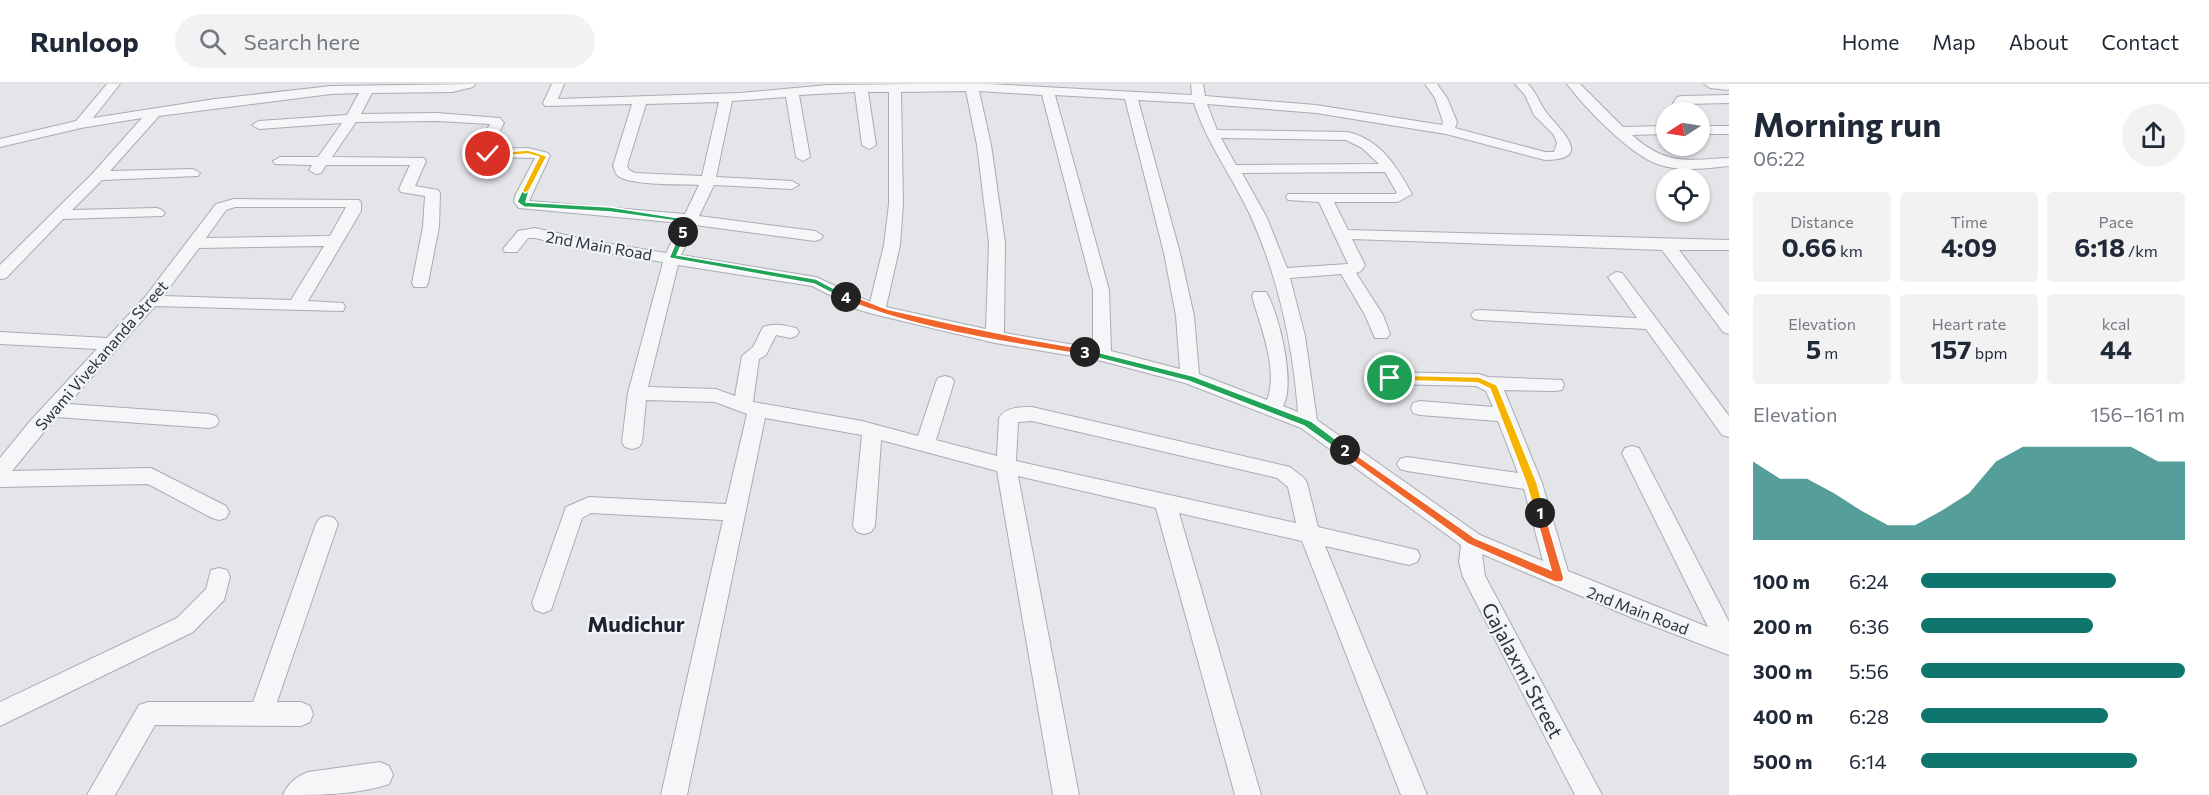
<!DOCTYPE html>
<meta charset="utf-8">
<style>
body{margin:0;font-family:Commissioner,sans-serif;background:#f2f2f3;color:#1f2937;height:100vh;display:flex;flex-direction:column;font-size:22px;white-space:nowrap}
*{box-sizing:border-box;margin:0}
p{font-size:20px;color:#747a83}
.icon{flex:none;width:33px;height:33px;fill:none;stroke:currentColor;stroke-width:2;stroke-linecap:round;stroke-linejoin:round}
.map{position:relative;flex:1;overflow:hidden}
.drawer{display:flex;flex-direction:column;background:#fff;width:480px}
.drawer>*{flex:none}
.needle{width:39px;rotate:258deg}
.buttons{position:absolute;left:1656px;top:18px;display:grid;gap:12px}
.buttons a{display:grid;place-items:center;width:54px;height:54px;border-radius:50%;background:#fff;box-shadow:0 2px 4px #0004;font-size:30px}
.pin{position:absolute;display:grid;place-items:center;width:51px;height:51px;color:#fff;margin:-26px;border:3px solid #fff;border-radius:50%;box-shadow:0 2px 6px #0007}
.km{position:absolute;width:30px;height:30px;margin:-15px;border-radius:50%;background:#222;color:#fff;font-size:16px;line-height:30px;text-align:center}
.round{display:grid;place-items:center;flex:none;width:63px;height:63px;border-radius:32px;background:#f2f2f3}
.summary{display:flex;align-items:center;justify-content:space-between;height:102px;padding:0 24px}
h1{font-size:33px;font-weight:700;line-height:45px}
.stats{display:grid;grid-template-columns:repeat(3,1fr);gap:9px;height:102px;padding:6px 24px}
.stats div{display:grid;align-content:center;border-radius:6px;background:#f2f2f3;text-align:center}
.stats b{font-size:26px;font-weight:700}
.stats small{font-size:16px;font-weight:400}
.stats p{font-size:16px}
.chart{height:168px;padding:12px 24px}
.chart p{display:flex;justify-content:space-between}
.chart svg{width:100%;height:108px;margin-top:6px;fill:#0f766e;opacity:.7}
ul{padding:0 24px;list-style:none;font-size:20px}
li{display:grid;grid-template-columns:96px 72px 1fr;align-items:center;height:45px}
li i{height:15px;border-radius:8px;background:#0f766e}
header{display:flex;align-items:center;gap:36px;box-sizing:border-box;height:84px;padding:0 30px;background:#fff;border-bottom:2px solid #e0e1e3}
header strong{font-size:28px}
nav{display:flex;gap:33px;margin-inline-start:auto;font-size:21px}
.search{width:420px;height:54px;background:#f2f2f3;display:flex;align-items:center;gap:15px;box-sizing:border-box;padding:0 21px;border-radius:33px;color:#747a83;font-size:22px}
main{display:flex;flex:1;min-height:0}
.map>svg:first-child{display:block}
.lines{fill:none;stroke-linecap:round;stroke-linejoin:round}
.minor-casing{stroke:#a9acb3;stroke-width:2}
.minor{fill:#f5f6f8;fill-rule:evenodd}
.split-1{fill:#f5b400;stroke:#fff;stroke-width:1.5}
.split-2{fill:#f0652b;stroke:#fff;stroke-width:1.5}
.split-3{fill:#22a559;stroke:#fff;stroke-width:1.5}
.split-4{fill:#f0652b;stroke:#fff;stroke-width:1.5}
.split-5{fill:#22a559;stroke:#fff;stroke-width:1.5}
.split-6{fill:#22a559;stroke:#fff;stroke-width:1.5}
.split-7{fill:#f5b400;stroke:#fff;stroke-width:1.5}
.labels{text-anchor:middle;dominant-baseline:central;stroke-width:4.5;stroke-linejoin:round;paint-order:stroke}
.street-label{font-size:16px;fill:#2d3440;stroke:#f2f4f7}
.near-street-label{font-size:20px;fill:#2d3440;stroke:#f2f4f7}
.district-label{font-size:22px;font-weight:bold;fill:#1e2531;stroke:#f2f4f7}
</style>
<header>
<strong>Runloop</strong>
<div class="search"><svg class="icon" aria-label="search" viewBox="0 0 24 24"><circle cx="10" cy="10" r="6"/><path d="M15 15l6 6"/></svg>Search here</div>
<nav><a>Home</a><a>Map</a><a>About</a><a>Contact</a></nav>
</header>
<main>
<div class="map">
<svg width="1729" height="711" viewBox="0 0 1729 711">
<rect width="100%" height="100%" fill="#e3e5e9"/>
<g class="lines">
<g class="minor-casing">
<path id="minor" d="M 107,0 L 120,0 L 93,34 L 215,15 L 331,2 L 475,0 L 473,3 L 452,8 L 372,9 L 361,30 L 437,29 L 500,34 L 504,39 L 490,65 L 528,64 L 548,69 L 550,72 L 529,117 L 685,130 L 699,101 C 683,100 628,102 617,91 C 616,90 614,84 613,82 L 632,20 L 545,22 L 543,19 L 552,0 L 564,0 L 558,15 L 740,9 L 828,1 L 913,0 L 988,0 L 1192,11 L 1191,0 L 1203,0 L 1205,12 L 1316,21 L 1442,41 L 1443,38 L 1435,14 L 1425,0 L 1437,0 L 1447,14 L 1457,38 L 1455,44 L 1545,68 L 1554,68 L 1557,59 L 1554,51 L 1534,31 L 1525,11 L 1515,0 L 1528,0 C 1537,9 1539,19 1546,28 C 1559,45 1596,76 1545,76 L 1446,50 L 1316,29 L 1207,20 L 1217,46 L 1348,48 C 1381,56 1397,83 1412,110 L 1398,118 L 1334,118 L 1348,146 L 1729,156 L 1729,166 L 1679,166 L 1729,232 L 1729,250 L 1723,248 L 1662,166 L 1352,155 L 1365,181 L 1361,187 L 1356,189 L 1383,231 L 1390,250 L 1387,254 L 1375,254 L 1365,231 L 1341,190 L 1290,194 L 1305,252 L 1317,336 L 1480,451 L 1543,477 L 1524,405 L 1407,387 L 1400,385 L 1397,380 L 1400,375 L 1407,373 L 1518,389 L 1498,337 L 1420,331 L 1413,329 L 1411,324 L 1413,319 L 1420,317 L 1493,323 L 1486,307 L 1476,302 L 1390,300 L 1384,298 L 1381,294 L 1384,290 L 1390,288 L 1479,290 L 1488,293 L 1562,296 L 1564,301 L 1562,306 L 1555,307 L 1504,306 L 1542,399 L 1568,487 L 1708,543 L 1622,369 L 1625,364 L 1632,362 L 1639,364 L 1729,538 L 1729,571 L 1635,535 L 1482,470 L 1485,492 L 1602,711 L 1575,711 L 1463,493 L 1459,478 L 1461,461 L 1301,344 L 1185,299 L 1102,277 L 995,259 L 877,231 L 859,226 L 812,202 L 678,181 L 648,303 L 716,305 L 735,312 L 742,272 L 753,263 L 763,243 C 775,239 784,241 796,244 L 799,248 L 796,252 L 790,254 L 776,251 L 766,271 L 759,275 L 753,318 L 862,337 L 918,352 L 936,298 L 938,294 L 945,292 L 952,294 L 954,298 L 936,356 L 997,372 L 999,334 C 1006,323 1020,323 1032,323 L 1290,383 L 1304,394 L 1307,399 L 1318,443 L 1417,466 L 1420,472 L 1417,478 L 1409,481 L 1325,462 L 1427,711 L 1401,711 L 1302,457 L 1179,429 L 1261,711 L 1235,711 L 1156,424 L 1018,392 L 1079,711 L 1053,711 L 997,387 L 881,356 L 875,442 L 871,448 L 864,450 L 857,448 L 853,442 L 862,351 L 765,334 L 687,711 L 661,711 L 723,436 L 591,429 L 582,434 L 551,526 L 543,529 L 535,526 L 532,519 L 566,423 L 589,413 L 726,420 L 747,330 L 715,318 L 646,316 L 642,358 L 639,363 L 632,365 L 625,363 L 622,358 L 628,309 L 663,178 L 587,166 L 535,154 L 528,154 L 517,168 L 505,168 L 503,165 L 518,147 L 535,144 L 587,156 L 666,169 L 681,139 L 519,124 L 514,118 L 515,112 L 535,74 L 476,73 L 474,70 L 490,40 L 437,37 L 356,38 L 332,73 L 424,74 L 426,77 L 415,102 L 438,106 L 440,109 L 439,143 L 428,199 L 426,203 L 414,203 L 412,199 L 423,143 L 425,112 L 401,108 L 399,105 L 410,81 L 326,81 L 321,89 L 316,90 L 309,86 L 312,81 L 275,80 L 273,77 L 280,73 L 318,73 L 342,39 L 259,45 L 252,41 L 259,37 L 347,31 L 359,9 L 331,10 L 159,32 L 110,87 L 193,85 L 200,89 L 198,92 L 102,96 L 72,126 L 157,124 L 162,126 L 165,129 L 162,132 L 63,135 L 6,194 L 0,195 L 0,181 L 93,89 L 142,34 L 81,44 L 0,63 L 0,55 L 76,37 ZM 966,7 L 977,61 L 989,159 L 986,245 L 886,223 L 900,161 L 903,120 L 901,8 ZM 979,7 L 1042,11 L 1093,206 L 1093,264 L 1004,249 L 1005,159 L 991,61 ZM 855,8 L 862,61 L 869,65 L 876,61 L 868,8 L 889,8 L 889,120 L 884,161 L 870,218 L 816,193 L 681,171 L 695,141 L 815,157 L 821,155 L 823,152 L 815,147 L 699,132 L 714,101 L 792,105 L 799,101 L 792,97 L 716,93 L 732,17 L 786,13 L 796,73 L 803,77 L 810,73 L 799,11 ZM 1055,11 L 1125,15 L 1164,169 L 1176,232 L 1180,285 L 1111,267 L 1109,206 ZM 1138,16 L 1194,19 C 1207,60 1233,93 1251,133 C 1278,193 1293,261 1298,328 L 1283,322 C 1296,300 1279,229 1266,208 L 1254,208 L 1252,212 C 1260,242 1279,285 1267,316 L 1199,290 L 1194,232 L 1180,169 ZM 719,18 L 702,92 L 635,89 L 629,86 L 627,82 L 646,20 ZM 1221,54 L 1346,56 L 1362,64 L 1379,80 L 1236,81 ZM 1385,88 L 1397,109 L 1395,110 L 1288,110 L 1286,113 L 1288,116 L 1319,118 L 1348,180 L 1287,184 L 1267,134 L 1242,89 ZM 1032,337 L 1277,394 L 1288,403 L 1296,439 L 1016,377 L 1018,338 Z
M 1567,0 L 1580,0 L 1623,43 L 1666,42 L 1666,50 L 1632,51 C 1667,82 1685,76 1729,74 L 1729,82 C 1707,84 1682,88 1660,81 C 1632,73 1585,24 1567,0 Z
M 1704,0 L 1729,0 L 1729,6 L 1710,4 Z
M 1729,11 L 1729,19 L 1686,20 L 1692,28 L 1679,28 L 1672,21 L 1677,13 L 1682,12 Z
M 1700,42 L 1729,42 L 1729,50 L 1700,50 Z
M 234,115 L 359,116 L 361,119 L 361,127 L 308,217 L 343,219 L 345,223 L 343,227 L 155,222 L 68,320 L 209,330 L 216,332 L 219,337 L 216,342 L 209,344 L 56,333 L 12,387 L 151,384 L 226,422 L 229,428 L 226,434 L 219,436 L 212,434 L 148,400 L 0,403 L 0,374 L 31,336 L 97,265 L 0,260 L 0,248 L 107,254 L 145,213 L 216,120 ZM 235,123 L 346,123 L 330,152 L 206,154 L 226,126 ZM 324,162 L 291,216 L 163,212 L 199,164 Z
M 1616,188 L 1622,189 L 1729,332 L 1729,353 L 1722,351 L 1646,245 L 1480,236 L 1474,235 L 1471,231 L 1474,227 L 1480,226 L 1637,234 L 1608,193 Z
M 327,432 L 334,434 L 338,440 L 277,618 L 301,618 L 310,622 L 313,630 L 310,638 L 301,642 L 155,641 L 115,711 L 87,711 L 139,621 L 148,618 L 253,618 L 316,440 L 320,434 Z
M 219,484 L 227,486 L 230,493 L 224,516 L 193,548 L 0,642 L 0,618 L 177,534 L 206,505 L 211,486 Z
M 380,678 L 389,682 L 393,691 L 389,700 C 357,711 317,711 283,711 C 288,699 296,693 308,688 Z"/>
</g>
<use href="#minor" class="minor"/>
</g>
<path class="split-1" d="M 1390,291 L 1479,293 L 1497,301 L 1537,399 L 1545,429 L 1544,432 L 1536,432 L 1535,429 L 1526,399 L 1490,305 L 1478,299 L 1387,296 L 1385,294 Z"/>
<path class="split-2" d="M 1345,363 L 1475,454 L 1551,486 L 1535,429 L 1536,426 L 1544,426 L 1564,494 L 1562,498 L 1555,498 L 1468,460 L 1342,369 L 1342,364 Z"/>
<path class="split-3" d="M 1085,265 L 1193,292 L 1311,337 L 1350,366 L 1345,370 L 1342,369 L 1304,342 L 1188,297 L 1082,270 L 1080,268 Z"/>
<path class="split-4" d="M 843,211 C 857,210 876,223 891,226 C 955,241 1019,254 1085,265 L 1089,268 L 1085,271 C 1005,258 918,246 843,215 Z"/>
<path class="split-5" d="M 681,146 L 687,148 L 677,171 L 816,195 L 850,213 L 843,215 L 814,200 L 669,174 Z"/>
<path class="split-6" d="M 525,105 L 529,107 L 526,118 L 610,123 L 692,136 L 687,148 L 683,150 L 679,148 L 684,138 L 610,128 L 524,123 L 517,118 L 522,107 Z"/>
<path class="split-7" d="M 528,66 L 547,72 L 529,107 L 525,109 L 522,107 L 539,73 L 528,70 L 488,73 L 485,70 Z"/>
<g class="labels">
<g class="street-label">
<text transform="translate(599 161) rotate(10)">2nd Main Road</text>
<text transform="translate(101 271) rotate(-49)">Swami Vivekananda Street</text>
<text transform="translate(1638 526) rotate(21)">2nd Main Road</text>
</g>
<g class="near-street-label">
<text transform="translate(1523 586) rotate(62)">Gajalaxmi Street</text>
</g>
<g class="district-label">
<text x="636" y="539">Mudichur</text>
</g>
</g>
</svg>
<div class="buttons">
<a><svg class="needle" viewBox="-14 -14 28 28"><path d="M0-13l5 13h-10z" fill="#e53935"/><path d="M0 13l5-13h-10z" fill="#747a83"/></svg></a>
<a><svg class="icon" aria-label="locate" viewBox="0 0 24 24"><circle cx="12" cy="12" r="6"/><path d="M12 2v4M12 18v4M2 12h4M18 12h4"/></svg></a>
</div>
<div class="pin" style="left:1390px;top:294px;background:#1e9e55"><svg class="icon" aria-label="arrive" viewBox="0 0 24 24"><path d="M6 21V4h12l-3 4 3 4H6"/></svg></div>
<div class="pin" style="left:488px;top:70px;background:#d93025"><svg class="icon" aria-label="check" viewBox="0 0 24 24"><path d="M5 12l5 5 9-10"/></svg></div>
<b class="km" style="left:1540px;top:429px">1</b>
<b class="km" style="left:1345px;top:366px">2</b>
<b class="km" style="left:1085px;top:268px">3</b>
<b class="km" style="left:846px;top:213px">4</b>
<b class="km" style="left:683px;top:148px">5</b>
</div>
<section class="drawer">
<div class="summary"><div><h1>Morning run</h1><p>06:22</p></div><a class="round"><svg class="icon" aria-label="share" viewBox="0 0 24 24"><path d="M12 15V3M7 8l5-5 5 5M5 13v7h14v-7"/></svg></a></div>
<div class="stats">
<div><p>Distance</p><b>0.66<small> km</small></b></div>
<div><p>Time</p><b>4:09</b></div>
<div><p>Pace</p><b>6:18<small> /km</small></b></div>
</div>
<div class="stats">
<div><p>Elevation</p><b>5<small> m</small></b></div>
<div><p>Heart rate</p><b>157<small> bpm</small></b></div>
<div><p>kcal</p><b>44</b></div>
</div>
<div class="chart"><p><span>Elevation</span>156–161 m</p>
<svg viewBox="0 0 160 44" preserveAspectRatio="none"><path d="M0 44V12L10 19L20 19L30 25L40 32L50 38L60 38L70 32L80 25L90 12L100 6L110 6L120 6L130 6L140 6L150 12L160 12V44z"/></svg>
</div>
<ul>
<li><b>100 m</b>6:24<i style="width:74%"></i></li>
<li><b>200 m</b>6:36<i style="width:65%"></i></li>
<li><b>300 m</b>5:56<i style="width:100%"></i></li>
<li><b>400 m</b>6:28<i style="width:71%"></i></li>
<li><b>500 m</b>6:14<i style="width:82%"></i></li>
</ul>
</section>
</main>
